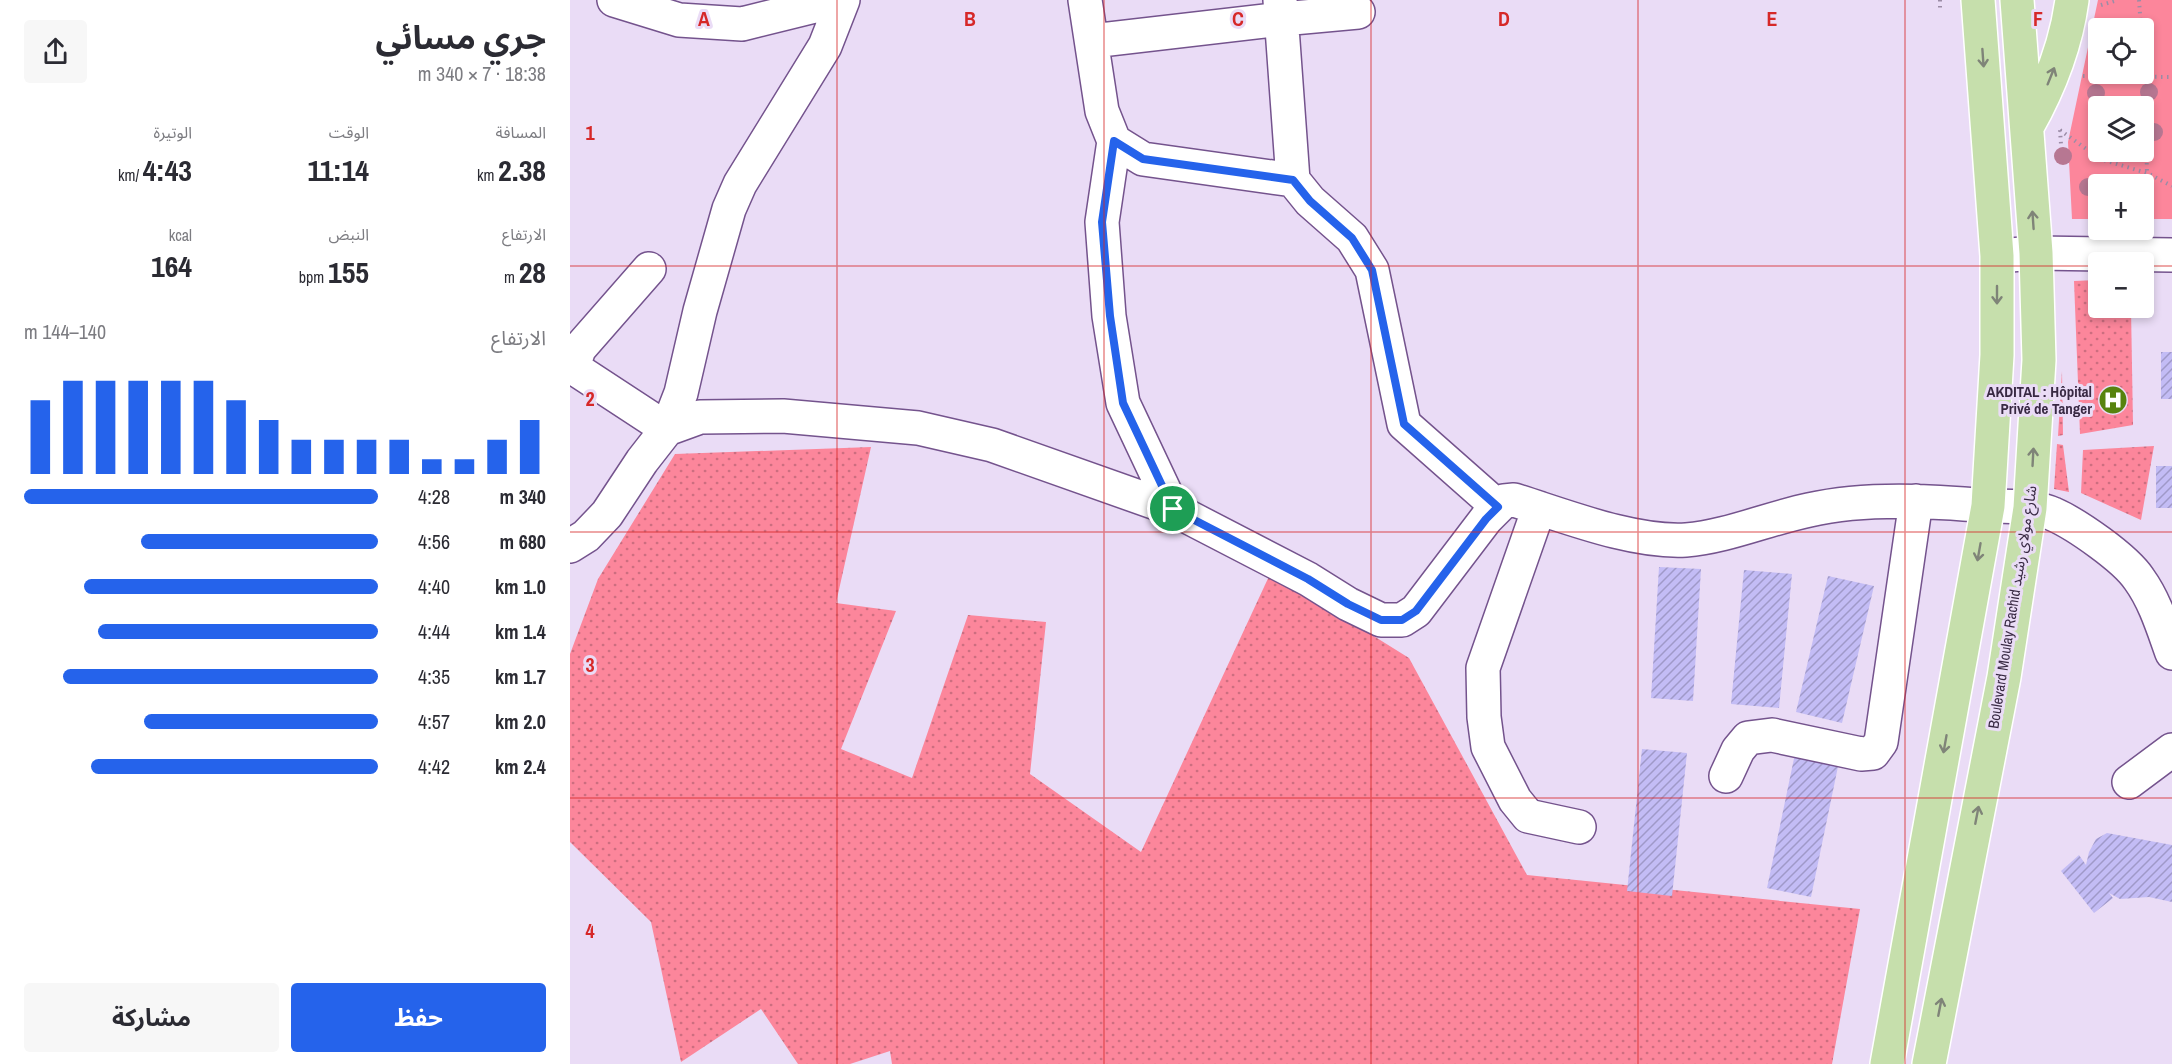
<!DOCTYPE html>
<html lang="ar">
<meta charset="utf-8">
<style>
body{margin:0;font-family:"Archivo Narrow","Noto Sans Arabic",sans-serif;background:#f7f7f7;color:#2b2b33;direction:rtl;height:100vh;display:flex;flex-direction:column;font-size:22px;white-space:nowrap}
*{box-sizing:border-box;margin:0}
p{font-size:20px;color:#7c7c81}
.icon{flex:none;width:33px;height:33px;fill:none;stroke:currentColor;stroke-width:2;stroke-linecap:round;stroke-linejoin:round}
.map{position:relative;flex:1;overflow:hidden;direction:ltr}
.details{display:flex;flex-direction:column;background:#fff;width:570px}
.details>*{flex:none}
.controls{position:absolute;left:1518px;top:18px;display:grid;gap:12px}
.controls a{display:grid;place-items:center;width:66px;height:66px;border-radius:6px;background:#fff;box-shadow:0 3px 9px #0003;font-size:30px}
.pin{position:absolute;display:grid;place-items:center;width:51px;height:51px;color:#fff;margin:-26px;border:3px solid #fff;border-radius:50%;box-shadow:0 2px 6px #0007}
.round{display:grid;place-items:center;flex:none;width:63px;height:63px;border-radius:6px;background:#f7f7f7}
.summary{display:flex;align-items:center;justify-content:space-between;height:102px;padding:0 24px}
h1{font-size:33px;font-weight:700;line-height:45px}
.figures{display:grid;grid-template-columns:repeat(3,1fr);gap:9px;height:102px;padding:6px 24px}
.figures div{display:grid;align-content:center}
.figures b{font-size:30px;font-weight:700}
.figures small{font-size:16px;font-weight:400}
.figures p{font-size:16px}
.chart{height:168px;padding:12px 24px}
.chart p{display:flex;justify-content:space-between}
.chart svg{width:100%;height:108px;margin-top:6px;stroke:#2563eb;stroke-width:6}
.action{display:flex;gap:12px;margin-top:auto;padding:12px 24px}
.action a{flex:1;height:69px;border-radius:6px;background:#2563eb;color:#fff;font-size:24px;font-weight:700;line-height:69px;text-align:center}
.action a+a{background:#f7f7f7;color:#2b2b33}
ul{padding:0 24px;list-style:none;font-size:20px}
li{display:grid;grid-template-columns:96px 72px 1fr;align-items:center;height:45px}
li i{height:15px;border-radius:8px;background:#2563eb}
main{display:flex;flex:1;min-height:0}
.map>svg:first-child{display:block}
.grass{fill:url(#grass-dots)}
.green{fill:#fc869b;fill-rule:evenodd}
.building{fill:url(#building-hatch)}
.lines{fill:none;stroke-linecap:round;stroke-linejoin:round}
.minor-casing{stroke:#74538d;stroke-width:36}
.major-casing{stroke:#fff;stroke-width:36}
.path{stroke:#9b8ca6;stroke-width:4;stroke-dasharray:1.5 4.5;stroke-linecap:butt}
.minor{stroke:#fff;stroke-width:33}
.major{stroke:#c6dfac;stroke-width:33}
.tree{fill:#b77792}
.oneway{stroke:#7f8478}
.route-casing{stroke:#fff;stroke-width:12}
.route{stroke:#2563eb;stroke-width:8}
.grid{fill:none;stroke:#d62828;stroke-width:1.5;stroke-opacity:0.55}
.labels{text-anchor:middle;dominant-baseline:central;stroke-width:6;stroke-linejoin:round;paint-order:stroke}
.poi-label{font-size:15px;font-weight:bold;fill:#382943;stroke:#eadcf6;text-anchor:end}
.street-label{font-size:15px;fill:#382943;stroke:#eadcf6}
.grid-label{font-size:20px;text-anchor:middle;font-weight:bold;fill:#d62828;stroke:#eadcf6;stroke-width:6;stroke-linejoin:round;paint-order:stroke}
</style>
<main>
<div class="map">
<svg width="1602" height="1064" viewBox="0 0 1602 1064">
<defs>
<pattern id="grass-dots" width="8" height="8" patternUnits="userSpaceOnUse" patternTransform="scale(1.5)"><rect width="8" height="8" fill="#fc869b"/><path d="M2 2h.1M6 6h.1" fill="none" stroke="#cd6e80" stroke-width="1.8" stroke-linecap="round"/></pattern>
<pattern id="building-hatch" width="6" height="6" patternUnits="userSpaceOnUse" patternTransform="scale(1.5)"><rect width="6" height="6" fill="#c3bcf5"/><path d="M-1 1l2-2M0 6l6-6M5 7l2-2" fill="none" stroke="#9f99c8"/></pattern>
</defs>
<rect width="100%" height="100%" fill="#eadcf6"/>
<path class="grass" d="M 1528,280 L 1528,308 L 1561,308 L 1563,425 L 1510,434 L 1504,281 Z
M 1492,371 L 1493,435 L 1488,436 Z
M 1487,444 L 1493,445 L 1499,492 L 1484,489 Z
M 1584,446 L 1571,520 L 1511,493 L 1513,450 Z
M 301,447 L 266,603 L 326,611 L 271,749 L 342,778 L 398,615 L 476,622 L 460,774 L 571,852 L 701,572 L 839,658 L 957,875 L 1290,909 L 1262,1064 L 322,1064 L 320,1051 L 280,1064 L 228,1064 L 191,1009 L 111,1062 L 81,922 L 0,842 L 0,654 L 28,579 L 105,454 Z"/>
<path class="green" d="M 1528,0 L 1602,0 L 1602,219 L 1574,219 L 1574,184 L 1528,184 L 1528,219 L 1502,219 L 1498,142 ZM 1528,28 L 1574,28 L 1574,74 L 1528,74 ZM 1528,106 L 1574,106 L 1574,152 L 1528,152 Z"/>
<path class="building" d="M 1591,352 L 1602,352 L 1602,399 L 1591,399 Z
M 1586,466 L 1602,466 L 1602,508 L 1586,508 Z
M 1089,567 L 1131,569 L 1123,701 L 1081,698 Z
M 1174,570 L 1222,574 L 1209,708 L 1161,704 Z
M 1258,576 L 1304,586 L 1272,723 L 1226,712 Z
M 1227,744 L 1271,752 L 1241,897 L 1197,888 Z
M 1072,749 L 1117,753 L 1102,896 L 1057,891 Z
M 1537,833 L 1602,845 L 1602,902 L 1579,897 L 1550,899 L 1539,893 L 1543,898 L 1524,913 L 1491,871 L 1509,855 L 1516,865 L 1519,852 L 1526,839 Z"/>
<g class="lines">
<g class="minor-casing">
<path id="minor" d="M 44,0 L 109,20 L 172,24 L 269,0
M 515,0 L 532,111 L 544,141 L 573,159 L 723,180
M 710,0 L 723,180 L 740,201 L 782,238 L 802,270 L 834,424 L 928,507
M 522,41 L 712,19 L 788,12
M 544,141 L 532,222 L 539,316 L 553,403 L 603,509
M 1427,256 L 1466,253 L 1602,255
M 79,269 L 9,349 L 4,364 L 10,372 L 97,429 L 111,393 L 130,311 L 159,209 L 170,184 L 255,46 L 273,0
M 969,508 L 913,668 L 914,717 L 918,747 L 945,800 L 958,816 L 1009,827
M 0,546 L 16,536 L 37,514 L 72,461 L 97,429 L 130,417 L 213,416 L 348,428 L 422,445 L 603,509 L 738,579 L 778,604 L 811,620 L 832,620 L 846,611 L 916,519 L 934,501 L 944,500 C 995,516 1063,543 1116,540 C 1156,537 1200,518 1239,510 C 1296,497 1362,501 1420,506 C 1440,507 1464,505 1483,514 C 1506,524 1555,558 1569,579 C 1585,601 1593,628 1602,653
M 1156,776 L 1168,750 L 1178,738 L 1202,735 L 1291,754 L 1303,753 L 1311,742 L 1346,501
M 1559,782 L 1602,750"/>
</g>
<g class="major-casing">
<path id="major" d="M 1457,127 C 1479,88 1496,45 1502,0
M 1317,1064 L 1418,506 L 1427,355 L 1427,256 L 1408,0
M 1359,1064 L 1434,677 L 1460,508 L 1469,360 L 1466,253 L 1447,0"/>
</g>
<path class="path" d="M 1370,0 L 1370,11
M 1569,0 L 1571,28
M 1531,5 L 1548,0
M 1574,55 L 1577,173 L 1575,225
M 1513,76 L 1602,77
M 1490,130 L 1492,159
M 1490,130 L 1530,159 L 1577,173 L 1602,186"/>
<use href="#minor" class="minor"/>
<use href="#major" class="major"/>
</g>
<g class="tree">
<circle cx="1579" cy="92" r="9"/>
<circle cx="1526" cy="93" r="9"/>
<circle cx="1584" cy="132" r="9"/>
<circle cx="1493" cy="156" r="9"/>
<circle cx="1518" cy="187" r="9"/>
</g>
<defs><path id="oneway-shaft" d="M-6 0H5M1.5-3L5.5 0L1.5 3" fill="none" stroke-width="1.6" stroke-linecap="round" stroke-linejoin="round" transform="scale(1.5)"/></defs>
<g class="oneway">
<use href="#oneway-shaft" transform="translate(1413 58) rotate(86)"/>
<use href="#oneway-shaft" transform="translate(1481 76) rotate(-68)"/>
<use href="#oneway-shaft" transform="translate(1463 220) rotate(-94)"/>
<use href="#oneway-shaft" transform="translate(1427 295) rotate(90)"/>
<use href="#oneway-shaft" transform="translate(1463 457) rotate(-87)"/>
<use href="#oneway-shaft" transform="translate(1409 552) rotate(100)"/>
<use href="#oneway-shaft" transform="translate(1375 744) rotate(100)"/>
<use href="#oneway-shaft" transform="translate(1407 815) rotate(-79)"/>
<use href="#oneway-shaft" transform="translate(1370 1007) rotate(-79)"/>
</g>
<g class="lines">
<g class="route-casing">
<path id="route" d="M 544,141 L 573,159 L 723,180 L 740,201 L 782,238 L 802,270 L 834,424 L 928,507 L 916,519 L 846,611 L 832,620 L 811,620 L 778,604 L 738,579 L 603,509 L 553,403 L 540,316 L 532,222 Z"/>
</g>
<use href="#route" class="route"/>
</g>
<path class="grid" d="M 267,0 L 267,1064M 534,0 L 534,1064M 801,0 L 801,1064M 1068,0 L 1068,1064M 1335,0 L 1335,1064M 0,266 L 1528,266M 1574,266 L 1602,266M 0,532 L 1602,532M 0,798 L 1602,798"/>
<defs>
<g id="hospital-disc" transform="scale(1.5)"><circle r="9.5" fill="#57830e" stroke="#eadcf6"/><path d="M-5-5h3v3.5h4V-5h3V5h-3V1.5h-4V5h-3Z" fill="#fff"/></g>
</defs>
<g fill-rule="evenodd">
<use href="#hospital-disc" x="1543" y="400"/>
</g>
<g class="labels">
<g class="poi-label">
<text x="1522" y="391">AKDITAL : Hôpital<tspan x="1522" dy="17">Privé de Tanger</tspan></text>
</g>
<g class="street-label">
<text transform="translate(1442 607) rotate(-81)">Boulevard Moulay Rachid شارع مولاي رشيد</text>
</g>
</g>
<g class="grid-label">
<text x="134" y="26">A</text>
<text x="400" y="26">B</text>
<text x="668" y="26">C</text>
<text x="934" y="26">D</text>
<text x="1202" y="26">E</text>
<text x="1468" y="26">F</text>
<text x="20" y="140">1</text>
<text x="20" y="406">2</text>
<text x="20" y="672">3</text>
<text x="20" y="938">4</text>
</g>
</svg>
<div class="controls">
<a><svg class="icon" aria-label="locate" viewBox="0 0 24 24"><circle cx="12" cy="12" r="6"/><path d="M12 2v4M12 18v4M2 12h4M18 12h4"/></svg></a>
<a><svg class="icon" aria-label="layers" viewBox="0 0 24 24"><path d="M12 4l9 5-9 5-9-5zM3 14l9 5 9-5"/></svg></a>
<a>+</a>
<a>−</a>
</div>
<div class="pin" style="left:603px;top:509px;background:#1e9e55"><svg class="icon" aria-label="arrive" viewBox="0 0 24 24"><path d="M6 21V4h12l-3 4 3 4H6"/></svg></div>
</div>
<section class="details">
<div class="summary"><div><h1>جري مسائي</h1><p>18:38 · 7 × 340 m</p></div><a class="round"><svg class="icon" aria-label="share" viewBox="0 0 24 24"><path d="M12 15V3M7 8l5-5 5 5M5 13v7h14v-7"/></svg></a></div>
<div class="figures">
<div><p>المسافة</p><b>2.38<small> km</small></b></div>
<div><p>الوقت</p><b>11:14</b></div>
<div><p>الوتيرة</p><b>4:43<small> /km</small></b></div>
</div>
<div class="figures">
<div><p>الارتفاع</p><b>28<small> m</small></b></div>
<div><p>النبض</p><b>155<small> bpm</small></b></div>
<div><p>kcal</p><b>164</b></div>
</div>
<div class="chart"><p><span>الارتفاع</span>140–144 m</p>
<svg viewBox="0 0 160 44" preserveAspectRatio="none"><path d="M5 44V14M15 44V6M25 44V6M35 44V6M45 44V6M55 44V6M65 44V14M75 44V22M85 44V30M95 44V30M105 44V30M115 44V30M125 44V38M135 44V38M145 44V30M155 44V22"/></svg>
</div>
<ul>
<li><b>340 m</b>4:28<i style="width:100%"></i></li>
<li><b>680 m</b>4:56<i style="width:67%"></i></li>
<li><b>1.0 km</b>4:40<i style="width:83%"></i></li>
<li><b>1.4 km</b>4:44<i style="width:79%"></i></li>
<li><b>1.7 km</b>4:35<i style="width:89%"></i></li>
<li><b>2.0 km</b>4:57<i style="width:66%"></i></li>
<li><b>2.4 km</b>4:42<i style="width:81%"></i></li>
</ul>
<div class="action"><a>حفظ</a><a>مشاركة</a></div>
</section>
</main>
